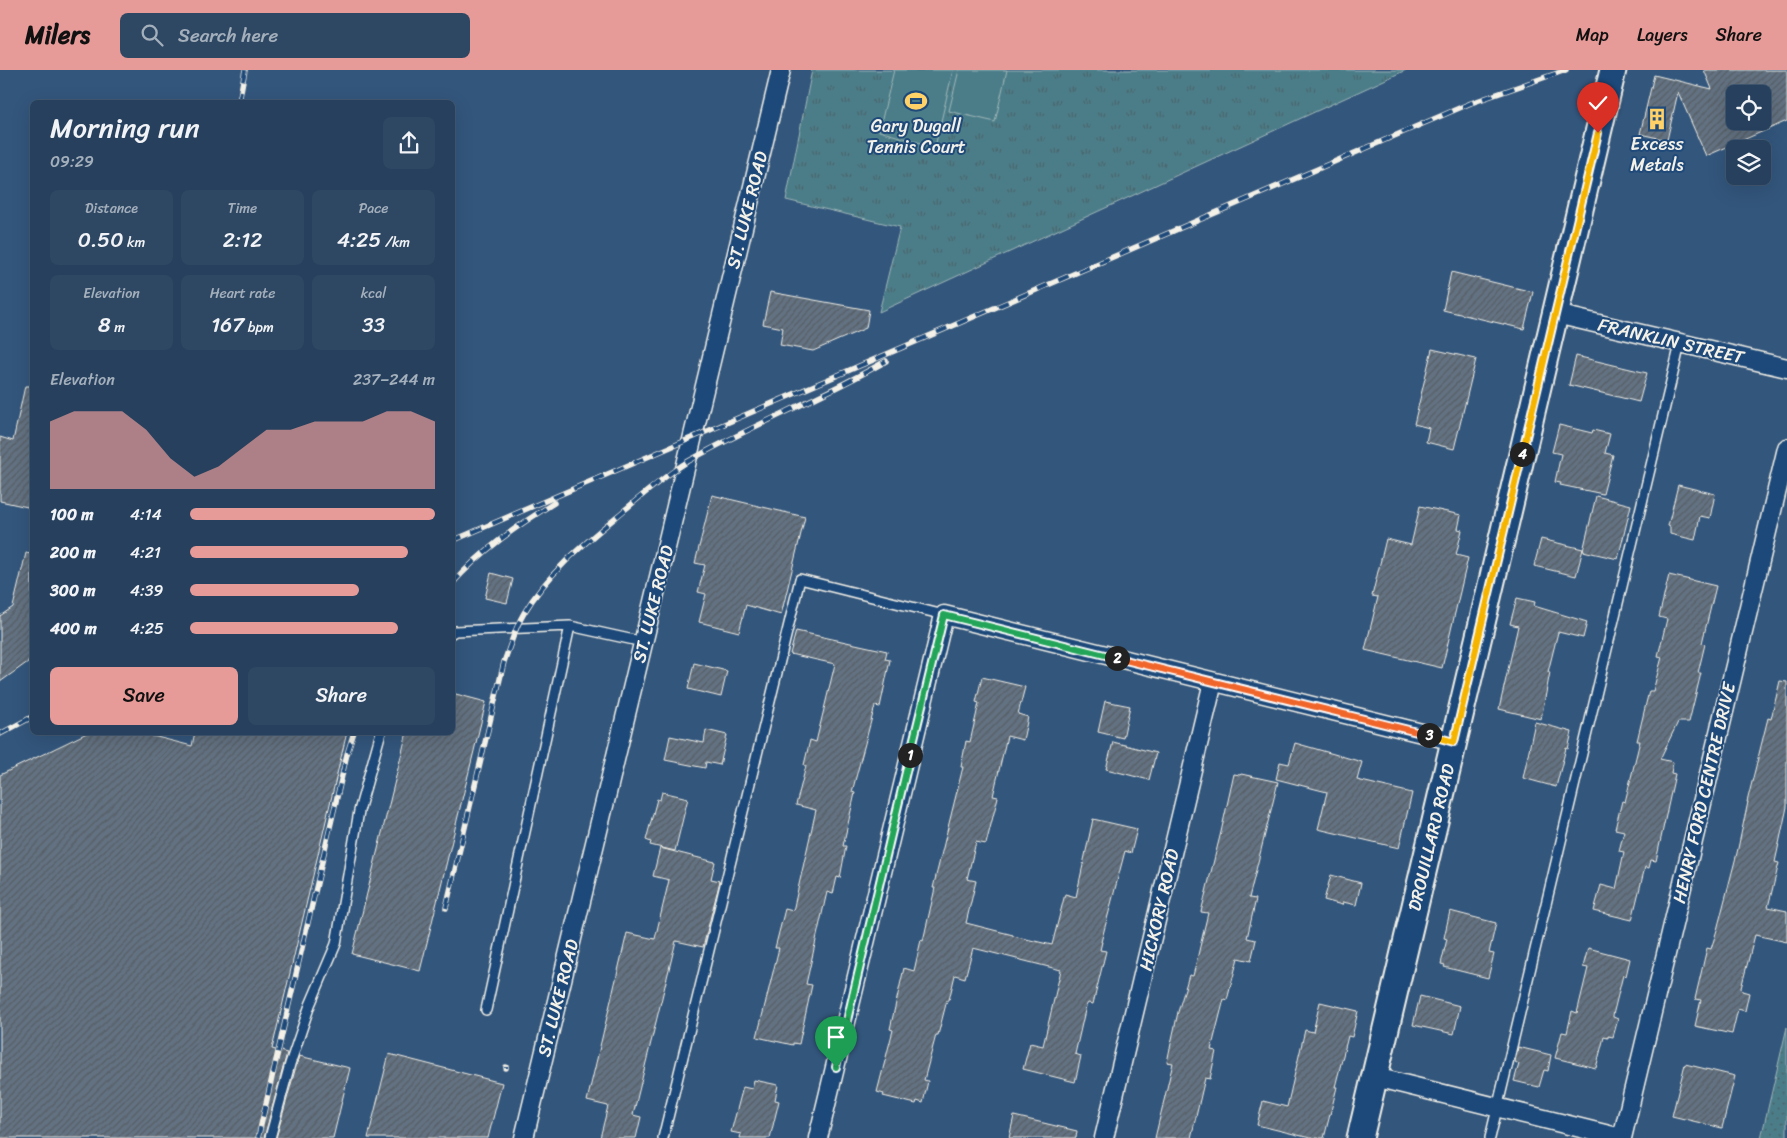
<!DOCTYPE html>
<meta charset="utf-8">
<style>
body{margin:0;font-family:Sriracha,sans-serif;background:#2e4763;color:#f1f3f6;height:100vh;display:flex;flex-direction:column;font-size:19px;white-space:nowrap}
*{box-sizing:border-box;margin:0}
p{font-size:16px;color:#a4afbc}
.icon{flex:none;width:28px;height:28px;fill:none;stroke:currentColor;stroke-width:2;stroke-linecap:round;stroke-linejoin:round}
.map{position:relative;flex:1;overflow:hidden}
.details{position:absolute;left:30px;top:30px;width:425px;height:635px;display:flex;flex-direction:column;background:#26405d;border-radius:8px;box-shadow:0 5px 20px #0002,0 0 0 1px #425972}
.details>*{flex:none}
.tools{position:absolute;left:1726px;top:15px;display:grid;gap:10px}
.tools a{display:grid;place-items:center;width:45px;height:45px;border-radius:8px;background:#26405d;box-shadow:0 5px 20px #0002,0 0 0 1px #425972;font-size:25px}
.pin{position:absolute;display:grid;place-items:center;width:42px;height:42px;color:#fff;margin:-51px -21px;border-radius:50% 50% 50% 0;rotate:-45deg;box-shadow:0 0 5px #0007}
.pin .icon{rotate:45deg}
.km{position:absolute;width:25px;height:25px;margin:-12px;border-radius:50%;background:#222;color:#fff;font-size:14px;line-height:25px;text-align:center}
.round{display:grid;place-items:center;flex:none;width:52px;height:52px;border-radius:8px;background:#2e4763}
.head{display:flex;align-items:center;justify-content:space-between;height:85px;padding:0 20px}
h1{font-size:28px;font-weight:600;line-height:38px}
.metrics{display:grid;grid-template-columns:repeat(3,1fr);gap:8px;height:85px;padding:5px 20px}
.metrics div{display:grid;align-content:center;border-radius:8px;background:#2e4763;text-align:center}
.metrics b{font-size:21px;font-weight:600}
.metrics small{font-size:14px;font-weight:400}
.metrics p{font-size:14px}
.chart{height:140px;padding:10px 20px}
.chart p{display:flex;justify-content:space-between}
.chart svg{width:100%;height:90px;margin-top:5px;fill:#e69b98;opacity:.7}
.primary-button{display:flex;gap:10px;margin-top:auto;padding:10px 20px}
.primary-button a{flex:1;height:58px;border-radius:8px;background:#e69b98;color:#111;font-size:20px;font-weight:600;line-height:58px;text-align:center}
.primary-button a+a{background:#2e4763;color:#f1f3f6}
ul{padding:0 20px;list-style:none;font-size:16px}
li{display:grid;grid-template-columns:80px 60px 1fr;align-items:center;height:38px}
li i{height:12px;border-radius:6px;background:#e69b98}
header{display:flex;align-items:center;gap:30px;box-sizing:border-box;height:70px;padding:0 25px;background:#e69b98;color:#111}
header strong{font-size:24px}
nav{display:flex;gap:28px;margin-inline-start:auto;font-size:18px}
.search{width:350px;height:45px;background:#2e4763;display:flex;align-items:center;gap:12px;box-sizing:border-box;padding:0 18px;border-radius:8px;color:#a4afbc;font-size:19px}
.map>svg:first-child{display:block}
.grass{fill:url(#grass-dots);stroke:#a0b7b8}
.park{fill:url(#park-tufts);stroke:#a0b7b8}
.garden{fill:#4b7d89;stroke:#a0b7b8}
.building{fill:url(#building-hatch);stroke:#f4f1e8;fill-rule:evenodd}
.lines{fill:none;stroke-linecap:round;stroke-linejoin:round}
.lane-casing{stroke:#f4f1e8;stroke-width:12}
.street-casing{stroke:#f4f1e8;stroke-width:21}
.secondary-casing{stroke:#f4f1e8;stroke-width:29}
.lane{stroke:#1f4a7a;stroke-width:9}
.street{stroke:#1f4a7a;stroke-width:18}
.secondary{stroke:#1f4a7a;stroke-width:25}
.rail-casing{stroke:#f4f1e8;stroke-width:5.5}
.rail{stroke:#1f4a7a;stroke-width:4;stroke-dasharray:11;stroke-linecap:butt}
.split-1-casing{stroke:#fff;stroke-width:10}
.split-2-casing{stroke:#fff;stroke-width:10}
.split-3-casing{stroke:#fff;stroke-width:10}
.split-4-casing{stroke:#fff;stroke-width:10}
.split-5-casing{stroke:#fff;stroke-width:10}
.split-1{stroke:#22a559;stroke-width:6}
.split-2{stroke:#22a559;stroke-width:6}
.split-3{stroke:#f0652b;stroke-width:6}
.split-4{stroke:#f5b400;stroke-width:6}
.split-5{stroke:#f5b400;stroke-width:6}
.labels{text-anchor:middle;dominant-baseline:central;stroke-width:4;stroke-linejoin:round;paint-order:stroke}
.poi-label{font-size:18px;fill:#f4f1e8;stroke:#1f4a7a}
.street-label{font-size:18px;fill:#f4f1e8;stroke:#1f4a7a}
</style>
<header>
<strong>Milers</strong>
<div class="search"><svg class="icon" aria-label="search" viewBox="0 0 24 24"><circle cx="10" cy="10" r="6"/><path d="M15 15l6 6"/></svg>Search here</div>
<nav><a>Map</a><a>Layers</a><a>Share</a></nav>
</header>
<div class="map">
<svg width="1787" height="1068" viewBox="0 0 1787 1068">
<defs>
<pattern id="grass-dots" width="8" height="8" patternUnits="userSpaceOnUse" patternTransform="scale(1.25)"><rect width="8" height="8" fill="#4b7d89"/><path d="M2 2h.1M6 6h.1" fill="none" stroke="#4a656b" stroke-width="1.8" stroke-linecap="round"/></pattern>
<pattern id="park-tufts" width="24" height="20" patternUnits="userSpaceOnUse" patternTransform="scale(1.25)"><rect width="24" height="20" fill="#4b7d89"/><path d="M3 7l-1-3M5 7V3M7 7l1-3M15 17l-1-3M17 17v-4M19 17l1-3" fill="none" stroke="#4a656b"/></pattern>
<pattern id="building-hatch" width="6" height="6" patternUnits="userSpaceOnUse" patternTransform="scale(1.25)"><rect width="6" height="6" fill="#637282"/><path d="M-1 1l2-2M0 6l6-6M5 7l2-2" fill="none" stroke="#565d64"/></pattern>
</defs>
<rect width="100%" height="100%" fill="#33567c"/>
<filter id="ink" filterUnits="userSpaceOnUse"><feTurbulence type="fractalNoise" baseFrequency=".02" numOctaves="2"/><feDisplacementMap in="SourceGraphic" scale="10" xChannelSelector="R" yChannelSelector="G"/><feConvolveMatrix kernelMatrix="1 2 1 2 8 2 1 2 1" color-interpolation-filters="sRGB"/></filter>
<g filter="url(#ink)">
<path class="grass" d="M 1787,957 L 1787,1068 L 1761,1068 Z"/>
<path class="park" d="M 812,0 L 1406,0 L 879,242 L 900,157 L 786,130 Z"/>
<path class="garden" d="M 894,0 L 953,0 L 935,77 L 879,61 Z
M 959,0 L 1007,0 L 995,52 L 949,41 Z"/>
<path class="building" d="M 1704,0 L 1787,0 L 1787,51 L 1706,86 L 1678,22 L 1667,70 L 1640,64 L 1654,5 L 1712,19 ZM 1735,24 L 1762,24 L 1762,51 L 1735,51 Z
M 1451,202 L 1533,222 L 1524,259 L 1443,240 Z
M 770,222 L 869,240 L 866,258 L 813,281 L 780,275 L 783,258 L 763,254 Z
M 1432,279 L 1476,289 L 1454,379 L 1426,372 L 1429,358 L 1414,354 Z
M 1576,286 L 1647,303 L 1639,332 L 1569,315 Z
M 25,316 L 32,316 L 32,438 L 0,431 L 0,367 L 13,371 Z
M 1559,355 L 1592,363 L 1593,360 L 1610,364 L 1605,383 L 1613,385 L 1603,424 L 1560,415 L 1561,413 L 1555,412 L 1561,384 L 1552,382 Z
M 1678,415 L 1715,424 L 1710,448 L 1700,446 L 1695,470 L 1670,464 L 1670,457 L 1668,456 Z
M 712,425 L 805,447 L 781,545 L 746,535 L 739,562 L 699,552 L 706,524 L 698,522 L 705,495 L 695,493 Z
M 1596,426 L 1631,435 L 1618,489 L 1583,481 Z
M 1420,436 L 1461,445 L 1458,459 L 1462,460 L 1456,485 L 1468,488 L 1442,598 L 1365,580 L 1378,527 L 1372,526 L 1386,469 L 1411,475 Z
M 1541,469 L 1583,479 L 1576,506 L 1534,496 Z
M 26,483 L 32,484 L 32,589 L 0,612 L 0,546 L 13,537 Z
M 491,503 L 513,509 L 507,533 L 485,528 Z
M 1669,505 L 1716,516 L 1702,573 L 1705,574 L 1698,603 L 1701,603 L 1689,652 L 1678,652 L 1660,689 L 1673,692 L 1671,703 L 1675,704 L 1656,791 L 1651,790 L 1649,798 L 1645,797 L 1632,850 L 1594,841 L 1601,815 L 1616,819 L 1624,782 L 1619,781 L 1624,761 L 1615,759 L 1622,731 L 1625,732 L 1640,671 L 1637,671 L 1649,621 L 1653,621 L 1662,587 L 1658,586 L 1667,549 L 1659,547 Z
M 1517,528 L 1535,532 L 1534,536 L 1587,552 L 1583,568 L 1558,562 L 1548,602 L 1550,602 L 1541,649 L 1499,639 L 1518,556 L 1510,554 Z
M 796,561 L 887,581 L 885,589 L 890,590 L 880,637 L 875,636 L 852,722 L 855,723 L 843,776 L 846,776 L 840,808 L 837,807 L 833,824 L 827,822 L 806,914 L 812,915 L 799,974 L 793,973 L 793,975 L 757,967 L 779,878 L 775,878 L 785,839 L 793,841 L 816,740 L 796,735 L 806,696 L 804,695 L 810,670 L 816,672 L 835,594 L 790,584 Z
M 694,593 L 727,601 L 721,627 L 688,619 Z
M 982,607 L 1025,617 L 1018,644 L 1028,647 L 1023,670 L 1007,666 L 993,726 L 998,727 L 986,774 L 976,772 L 967,809 L 976,811 L 966,853 L 1013,865 L 1013,866 L 1052,875 L 1065,824 L 1076,827 L 1093,749 L 1137,759 L 1131,783 L 1125,781 L 1101,872 L 1102,872 L 1100,880 L 1106,881 L 1093,934 L 1088,933 L 1086,936 L 1075,984 L 1081,986 L 1075,1012 L 1023,999 L 1030,973 L 1043,976 L 1061,900 L 973,878 L 965,908 L 955,905 L 949,930 L 947,930 L 938,965 L 936,965 L 924,1010 L 928,1011 L 923,1033 L 917,1031 L 916,1034 L 883,1026 L 884,1024 L 877,1022 L 893,960 L 890,959 L 904,898 L 914,901 L 921,870 L 923,871 L 935,818 L 933,818 L 963,697 L 961,697 L 966,671 L 970,672 L 979,633 L 976,632 Z
M 1780,611 L 1787,612 L 1787,737 L 1775,792 L 1779,793 L 1768,837 L 1787,841 L 1787,872 L 1755,865 L 1741,918 L 1742,921 L 1749,923 L 1745,941 L 1738,939 L 1732,964 L 1695,956 L 1701,930 L 1695,929 L 1707,878 L 1711,879 L 1717,860 L 1737,783 L 1748,732 L 1747,732 L 1768,648 L 1771,649 Z
M 452,623 L 486,632 L 420,901 L 352,884 L 407,662 L 452,662 Z
M 1105,631 L 1130,636 L 1123,668 L 1098,662 Z
M 1535,652 L 1572,662 L 1568,679 L 1566,678 L 1556,717 L 1523,708 Z
M 706,660 L 727,665 L 720,695 L 706,692 L 705,698 L 665,690 L 670,666 L 704,673 Z
M 89,662 L 137,662 L 192,676 L 195,662 L 347,662 L 272,979 L 287,983 L 264,1068 L 0,1068 L 0,705 Z
M 1113,672 L 1156,683 L 1149,710 L 1106,699 Z
M 1295,673 L 1362,692 L 1357,710 L 1412,723 L 1399,778 L 1318,759 L 1327,722 L 1276,709 L 1280,692 L 1289,694 Z
M 1234,704 L 1240,705 L 1241,704 L 1278,712 L 1249,828 L 1256,829 L 1247,868 L 1256,870 L 1251,891 L 1238,888 L 1227,930 L 1224,929 L 1211,980 L 1216,981 L 1210,1009 L 1205,1008 L 1191,1068 L 1155,1068 L 1173,993 L 1167,992 L 1178,942 L 1189,905 L 1193,906 L 1208,843 L 1201,842 L 1221,762 Z
M 662,722 L 688,728 L 675,781 L 650,775 L 651,772 L 646,770 L 657,729 L 660,730 Z
M 660,778 L 715,792 L 711,809 L 720,811 L 703,877 L 676,871 L 633,1045 L 641,1047 L 636,1068 L 600,1068 L 608,1036 L 587,1031 L 627,863 L 655,869 L 669,810 L 653,806 Z
M 1331,805 L 1361,813 L 1356,835 L 1343,832 L 1342,835 L 1324,830 Z
M 1450,841 L 1496,853 L 1489,883 L 1494,884 L 1488,908 L 1444,897 L 1445,895 L 1441,894 L 1447,869 L 1444,868 Z
M 1588,878 L 1630,889 L 1626,906 L 1623,905 L 1613,945 L 1613,947 L 1618,949 L 1613,967 L 1608,966 L 1608,968 L 1604,967 L 1596,998 L 1555,988 L 1562,962 L 1567,963 L 1572,941 L 1577,943 L 1588,898 L 1583,897 Z
M 1420,926 L 1460,936 L 1454,964 L 1413,955 Z
M 1320,932 L 1358,941 L 1352,967 L 1348,966 L 1335,1017 L 1337,1017 L 1324,1068 L 1310,1068 L 1257,1055 L 1263,1031 L 1287,1037 L 1305,960 L 1313,962 Z
M 1518,977 L 1551,985 L 1548,1001 L 1544,1000 L 1539,1017 L 1514,1011 L 1519,994 L 1515,992 Z
M 389,984 L 502,1013 L 488,1068 L 368,1068 Z
M 299,986 L 350,998 L 333,1068 L 276,1068 Z
M 1685,994 L 1735,1006 L 1722,1058 L 1672,1046 Z
M 754,1010 L 778,1015 L 775,1030 L 779,1031 L 770,1068 L 740,1068 L 741,1064 L 731,1062 L 743,1017 L 752,1019 Z
M 1014,1046 L 1077,1061 L 1076,1068 L 1009,1068 Z"/>
<g class="lines">
<g class="lane-casing">
<path id="lane" d="M 452,563 L 455,561 L 570,556 L 643,572
M 486,940 L 570,556
M 270,1068 L 290,994 L 310,935 L 336,874 L 359,741 L 381,662
M 663,1068 L 800,509 L 944,545
M 1490,1068 L 1680,274"/>
</g>
<g class="street-casing">
<path id="street" d="M 1556,244 L 1787,298
M 1375,1007 L 1621,1068
M 524,1068 L 781,0
M 818,1068 L 944,545 L 1454,671
M 1104,1068 L 1213,612
M 1622,1068 L 1787,378"/>
</g>
<g class="secondary-casing">
<g id="secondary">
<path id="s1" d="M 1360,1068 L 1613,0"/>
</g>
</g>
<use href="#lane" class="lane"/>
<use href="#street" class="street"/>
<use href="#secondary" class="secondary"/>
<g class="rail-casing">
<path id="rail" d="M 239,32 L 245,0
M 452,471 L 1471,33 L 1566,0
M 452,514 C 481,481 517,456 554,433
M 0,664 L 32,647
M 446,838 L 504,592 C 510,576 515,558 524,543 C 549,501 590,469 627,438 C 646,422 666,405 687,392 C 752,355 822,328 886,291
M 506,998 L 506,997
M 258,1068 L 347,684 L 354,662"/>
</g>
<use href="#rail" class="rail"/>
</g>
</g>
<g class="lines" filter="url(#ink)">
<g class="split-1-casing">
<path id="split-1" d="M 836,997 L 910,685"/>
</g>
<g class="split-2-casing">
<path id="split-2" d="M 910,685 L 944,545 L 1117,588"/>
</g>
<g class="split-3-casing">
<path id="split-3" d="M 1117,588 L 1429,665"/>
</g>
<g class="split-4-casing">
<path id="split-4" d="M 1429,665 L 1454,672 L 1522,384"/>
</g>
<g class="split-5-casing">
<path id="split-5" d="M 1522,384 L 1598,63"/>
</g>
<use href="#split-1" class="split-1"/>
<use href="#split-2" class="split-2"/>
<use href="#split-3" class="split-3"/>
<use href="#split-4" class="split-4"/>
<use href="#split-5" class="split-5"/>
</g>
<defs>
<g id="stadium-bare" transform="scale(1.725)"><path d="M0-5a6.5 5 0 1 0 0 10a6.5 5 0 1 0 0-10ZM-3.5-1.8h7v3.6h-7Z" fill="#ffd166" stroke="#1f4a7a" stroke-width="2.5" paint-order="stroke"/></g>
<g id="building-bare" transform="scale(1.725)"><path d="M-4-6H4V6H1V3H-1V6H-4ZM-2.5-4.3h1.7v1.8h-1.7ZM.8-4.3h1.7v1.8H.8ZM-2.5-1h1.7V.8h-1.7ZM.8-1h1.7V.8H.8Z" fill="#ffd166" stroke="#1f4a7a" stroke-width="2.5" paint-order="stroke"/></g>
</defs>
<g fill-rule="evenodd">
<use href="#stadium-bare" x="916" y="31"/>
<use href="#building-bare" x="1657" y="49"/>
</g>
<g class="labels">
<g class="poi-label">
<text x="916" y="56">Gary Dugall<tspan x="916" dy="21">Tennis Court</tspan></text>
<text x="1657" y="74">Excess<tspan x="1657" dy="21">Metals</tspan></text>
</g>
<g class="street-label">
<text transform="translate(747 140) rotate(-76)">ST. LUKE ROAD</text>
<text transform="translate(1671 271) rotate(13)">FRANKLIN STREET</text>
<text transform="translate(653 534) rotate(-76)">ST. LUKE ROAD</text>
<text transform="translate(1704 723) rotate(-77)">HENRY FORD CENTRE DRIVE</text>
<text stroke="none"><textPath href="#s1" startOffset="309">DROUILLARD ROAD</textPath></text>
<text transform="translate(1159 840) rotate(-77)">HICKORY ROAD</text>
<text transform="translate(558 928) rotate(-76)">ST. LUKE ROAD</text>
</g>
</g>
</svg>
<div class="tools">
<a><svg class="icon" aria-label="locate" viewBox="0 0 24 24"><circle cx="12" cy="12" r="6"/><path d="M12 2v4M12 18v4M2 12h4M18 12h4"/></svg></a>
<a><svg class="icon" aria-label="layers" viewBox="0 0 24 24"><path d="M12 4l9 5-9 5-9-5zM3 14l9 5 9-5"/></svg></a>
</div>
<div class="pin" style="left:836px;top:997px;background:#1e9e55"><svg class="icon" aria-label="arrive" viewBox="0 0 24 24"><path d="M6 21V4h12l-3 4 3 4H6"/></svg></div>
<div class="pin" style="left:1598px;top:63px;background:#d93025"><svg class="icon" aria-label="check" viewBox="0 0 24 24"><path d="M5 12l5 5 9-10"/></svg></div>
<b class="km" style="left:910px;top:685px">1</b>
<b class="km" style="left:1117px;top:588px">2</b>
<b class="km" style="left:1429px;top:665px">3</b>
<b class="km" style="left:1522px;top:384px">4</b>
<section class="details">
<div class="head"><div><h1>Morning run</h1><p>09:29</p></div><a class="round"><svg class="icon" aria-label="share" viewBox="0 0 24 24"><path d="M12 15V3M7 8l5-5 5 5M5 13v7h14v-7"/></svg></a></div>
<div class="metrics">
<div><p>Distance</p><b>0.50<small> km</small></b></div>
<div><p>Time</p><b>2:12</b></div>
<div><p>Pace</p><b>4:25<small> /km</small></b></div>
</div>
<div class="metrics">
<div><p>Elevation</p><b>8<small> m</small></b></div>
<div><p>Heart rate</p><b>167<small> bpm</small></b></div>
<div><p>kcal</p><b>33</b></div>
</div>
<div class="chart"><p><span>Elevation</span>237–244 m</p>
<svg viewBox="0 0 160 44" preserveAspectRatio="none"><path d="M0 44V11L10 6L20 6L30 6L40 15L50 29L60 38L70 33L80 24L90 15L100 15L110 11L120 11L130 11L140 6L150 6L160 11V44z"/></svg>
</div>
<ul>
<li><b>100 m</b>4:14<i style="width:100%"></i></li>
<li><b>200 m</b>4:21<i style="width:89%"></i></li>
<li><b>300 m</b>4:39<i style="width:69%"></i></li>
<li><b>400 m</b>4:25<i style="width:85%"></i></li>
</ul>
<div class="primary-button"><a>Save</a><a>Share</a></div>
</section>
</div>
